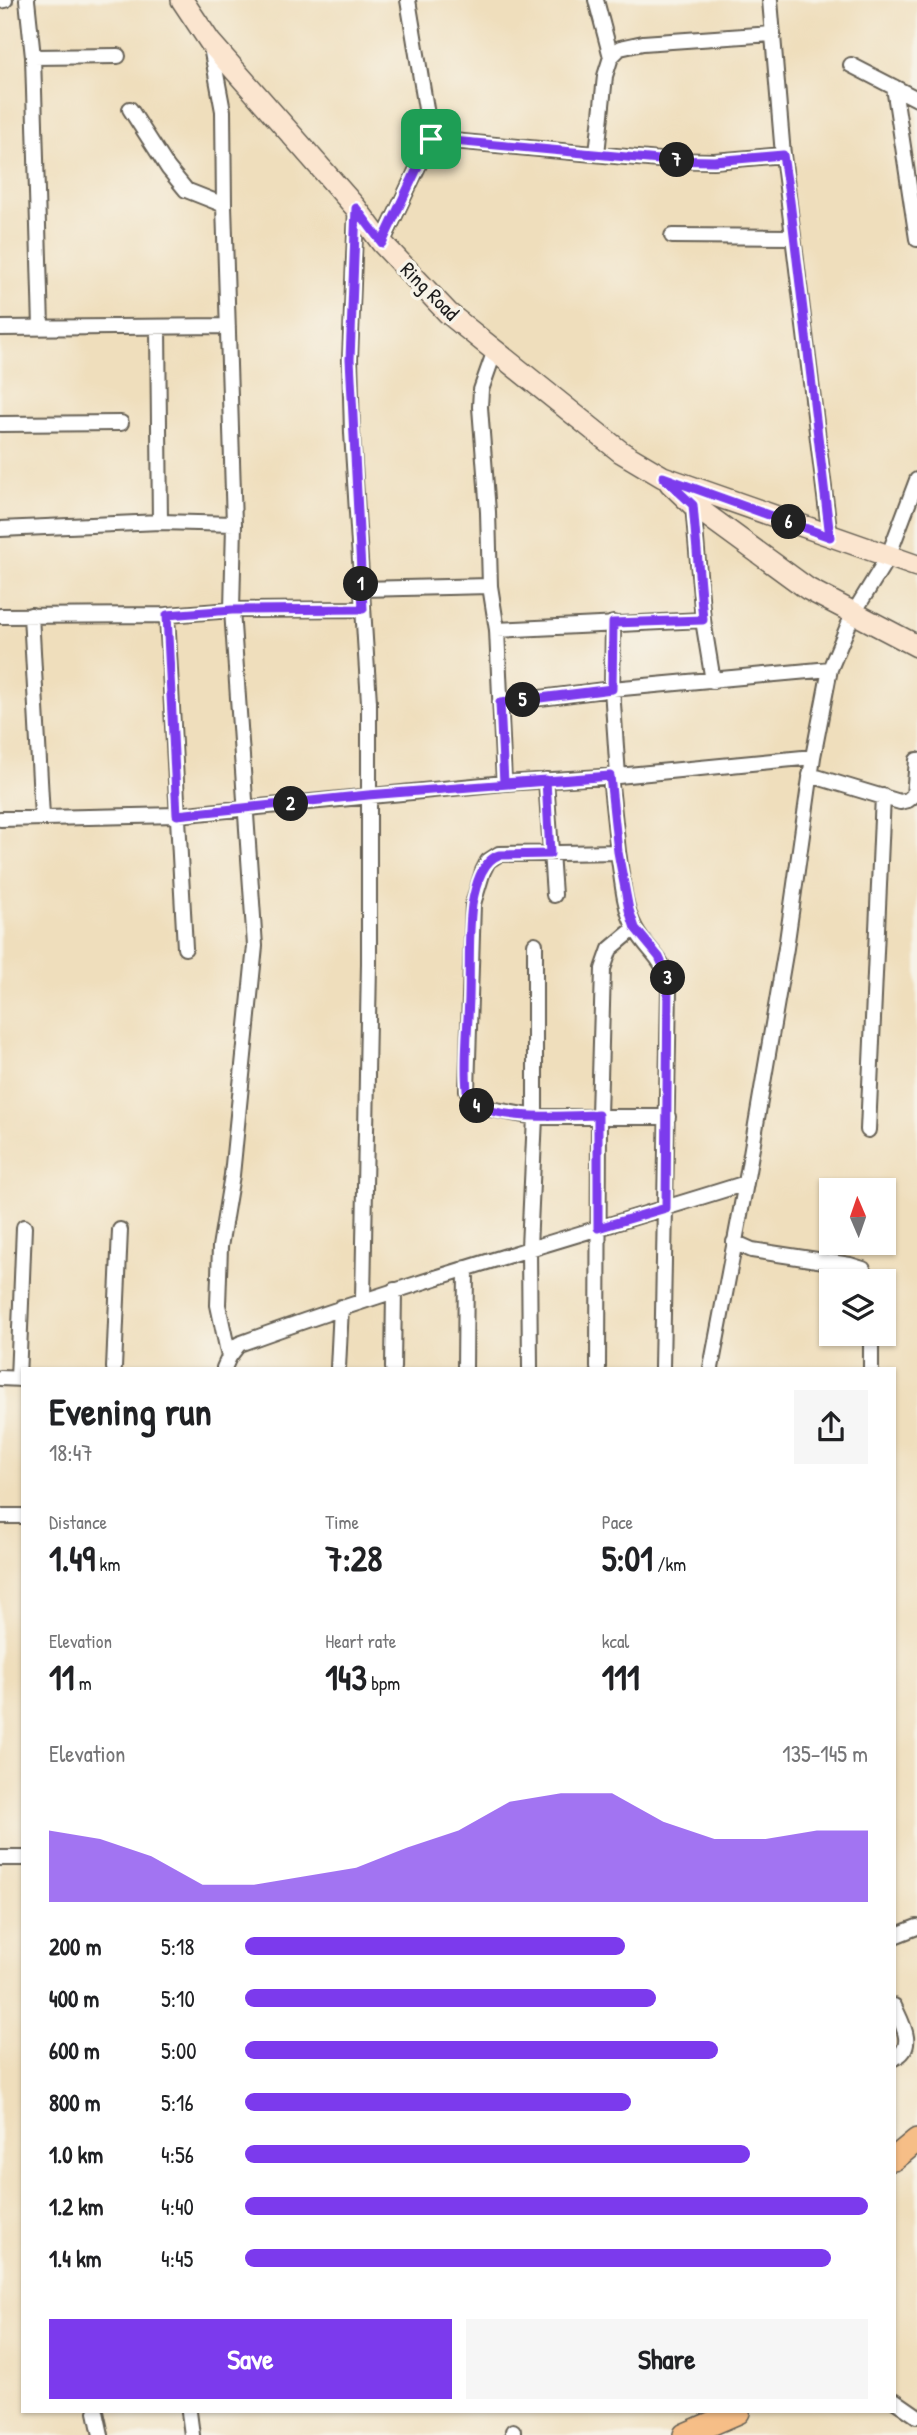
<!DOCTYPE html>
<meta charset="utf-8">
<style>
body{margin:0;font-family:"Patrick Hand",sans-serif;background:#f6f6f6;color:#202124;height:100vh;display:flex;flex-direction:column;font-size:26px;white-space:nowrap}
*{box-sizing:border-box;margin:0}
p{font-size:23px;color:#757577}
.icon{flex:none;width:38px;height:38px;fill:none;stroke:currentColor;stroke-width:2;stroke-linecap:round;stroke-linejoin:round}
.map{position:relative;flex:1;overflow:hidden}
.panel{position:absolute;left:21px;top:1367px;width:875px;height:1046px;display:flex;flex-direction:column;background:#fff;border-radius:0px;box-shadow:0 2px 5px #0004}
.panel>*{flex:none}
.needle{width:46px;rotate:358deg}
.buttons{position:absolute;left:819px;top:1178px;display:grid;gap:14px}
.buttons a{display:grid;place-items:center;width:77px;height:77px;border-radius:0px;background:#fff;box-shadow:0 2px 5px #0004;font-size:35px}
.pin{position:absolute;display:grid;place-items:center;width:60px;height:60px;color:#fff;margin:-30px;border-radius:14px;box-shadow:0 4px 10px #0006}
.km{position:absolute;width:35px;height:35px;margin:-18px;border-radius:50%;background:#222;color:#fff;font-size:19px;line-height:35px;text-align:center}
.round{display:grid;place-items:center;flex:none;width:74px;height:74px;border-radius:0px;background:#f6f6f6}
.overview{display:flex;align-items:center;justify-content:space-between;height:119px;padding:0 28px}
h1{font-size:38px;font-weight:700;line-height:52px}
.metrics{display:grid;grid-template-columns:repeat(3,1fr);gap:10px;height:119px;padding:7px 28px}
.metrics div{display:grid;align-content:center}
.metrics b{font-size:35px;font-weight:700}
.metrics small{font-size:19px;font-weight:400}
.metrics p{font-size:19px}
.chart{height:196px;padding:14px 28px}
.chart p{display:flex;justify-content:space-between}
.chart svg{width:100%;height:126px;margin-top:7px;fill:#7c3aed;opacity:.7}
.action{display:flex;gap:14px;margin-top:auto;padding:14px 28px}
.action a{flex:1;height:80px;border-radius:0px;background:#7c3aed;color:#fff;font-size:28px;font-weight:700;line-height:80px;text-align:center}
.action a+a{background:#f6f6f6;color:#202124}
ul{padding:0 28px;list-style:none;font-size:23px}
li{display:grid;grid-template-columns:112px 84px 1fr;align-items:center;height:52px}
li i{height:18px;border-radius:9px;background:#7c3aed}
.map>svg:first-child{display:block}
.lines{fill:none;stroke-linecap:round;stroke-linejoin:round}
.minor-casing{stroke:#666054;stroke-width:18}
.secondary-casing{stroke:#666054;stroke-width:24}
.primary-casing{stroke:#666054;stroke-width:26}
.minor{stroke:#fff;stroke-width:14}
.secondary{stroke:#fbe5cf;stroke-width:21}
.primary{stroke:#f6be87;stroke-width:23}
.route-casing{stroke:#fff;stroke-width:14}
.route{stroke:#7c3aed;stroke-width:9}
.labels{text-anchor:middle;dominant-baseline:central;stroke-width:7;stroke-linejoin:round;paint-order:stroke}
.street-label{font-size:21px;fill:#1c1c1c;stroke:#f7f3e8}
</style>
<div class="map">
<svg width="917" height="2435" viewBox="0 0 917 2435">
<rect width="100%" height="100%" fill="#f7f3e8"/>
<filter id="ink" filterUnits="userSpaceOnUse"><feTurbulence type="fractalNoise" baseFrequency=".0143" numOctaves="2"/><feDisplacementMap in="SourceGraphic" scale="14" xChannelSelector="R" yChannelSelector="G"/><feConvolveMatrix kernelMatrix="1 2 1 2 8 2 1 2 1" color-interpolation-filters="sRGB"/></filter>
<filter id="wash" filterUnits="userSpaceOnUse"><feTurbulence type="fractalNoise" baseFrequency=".00686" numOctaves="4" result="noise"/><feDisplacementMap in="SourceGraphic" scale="28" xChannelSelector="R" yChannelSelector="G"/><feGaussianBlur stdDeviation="1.57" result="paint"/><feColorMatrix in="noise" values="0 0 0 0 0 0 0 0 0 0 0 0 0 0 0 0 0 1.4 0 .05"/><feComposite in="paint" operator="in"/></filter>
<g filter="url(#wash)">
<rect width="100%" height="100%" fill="#efdebc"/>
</g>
<g filter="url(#ink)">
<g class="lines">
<g class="minor-casing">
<path id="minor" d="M 27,0 L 33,57 L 41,327
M 408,0 L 431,139 L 659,160 L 714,161 L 783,155
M 596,0 L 611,57
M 770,0 L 783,155 L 830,537
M 0,1 L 5,0
M 211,47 L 223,111 L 224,205 L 234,524 L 232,610 L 255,946 L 232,1175 L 220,1247 L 218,1305 L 229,1357
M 33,57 L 118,56
M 851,65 L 917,99
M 894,87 L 917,239
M 130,109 L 168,168 L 186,190 L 224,205
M 597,154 L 605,76 L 611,57 L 620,48 L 643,43 L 773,34
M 356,208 L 350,359 L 352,433 L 369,702 L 369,963 L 363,1299
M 672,236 L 793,237
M 382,243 L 431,139
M 0,328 L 228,326
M 158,328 L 160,522
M 495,350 L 481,390 L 480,407 L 488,512 L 490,586 L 497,630 L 504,783 L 618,776 L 813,757
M 0,424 L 121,423
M 693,505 L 703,620 L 713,681
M 0,529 L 160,522 L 234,524
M 361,589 L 490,586
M 31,615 L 42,817
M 167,615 L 185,948
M 0,616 L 167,615 L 232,610 L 363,609
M 613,623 L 612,689 L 618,776
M 497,630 L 703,620
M 500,703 L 612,689 L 830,669
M 810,775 L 900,802 L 908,800 L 914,795 L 917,760
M 610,776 L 618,852 L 499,854 L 488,861 L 483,871 L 473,904 L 467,1090 L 470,1097 L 479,1107 L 535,1117 L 668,1117
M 546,780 L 554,895
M 0,819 L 177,815 L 504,783
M 618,852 C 622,876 623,906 635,928 C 648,953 665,956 669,989 L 662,1368
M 868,1130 L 883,796
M 734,1242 L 752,1250 L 850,1265 L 863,1269 L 869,1281
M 114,1368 L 120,1230
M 224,1368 L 229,1357 L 239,1344 C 406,1283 577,1236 746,1183
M 338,1368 L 341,1307
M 393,1368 L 394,1290
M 465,1368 L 466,1268
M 530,1368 L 529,1247 L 535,1117 L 535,944
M 598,1368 L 599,1115 L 603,969 L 610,949 L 635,928
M 711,1368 L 746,1183 L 786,948 L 813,757 L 830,669 L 853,614 L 888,557 L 917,480
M 871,1368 L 871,1334
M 0,1378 L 23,1379
M 18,1379 L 24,1227
M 0,1516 L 23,1516
M 0,1858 L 23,1858
M 894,1936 L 917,1927
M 894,2006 C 902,2023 917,2048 894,2058
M 894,2400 L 917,2416
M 96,2412 L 101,2435
M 189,2412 L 192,2435
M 513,2431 L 513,2435"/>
</g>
<g class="secondary-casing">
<path id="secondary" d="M 182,0 L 210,42 L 356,208 L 382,243 L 448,313 L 621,452 L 663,477 L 917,566
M 670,483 L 693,505 L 808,589 L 917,646"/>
</g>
<g class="primary-casing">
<path id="primary" d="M 894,2159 L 917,2140
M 685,2435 L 738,2412"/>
</g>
<use href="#minor" class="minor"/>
<use href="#secondary" class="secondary"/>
<use href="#primary" class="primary"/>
</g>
</g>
<g class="lines" filter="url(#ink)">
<g class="route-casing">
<path id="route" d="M 431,139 L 382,243 L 356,208 L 350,359 L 363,609 L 232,610 L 167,615 L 177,815 L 368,795 L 610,776 L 618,852 L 629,910 L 635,928 L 659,957 L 668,977 L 666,1208 L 598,1228 L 598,1115 C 569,1116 507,1120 481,1107 C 473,1104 470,1098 467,1090 C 464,1060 468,1028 469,998 C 470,967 468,935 472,905 C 475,888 481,861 499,855 L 550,854 L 546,780 L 504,783 L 500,703 L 612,689 L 613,623 L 703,620 L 693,505 L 663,477 L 830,537 L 790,201 L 783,155 L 714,161 L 659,160 L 431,139"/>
</g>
<use href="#route" class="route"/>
</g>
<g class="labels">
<g class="street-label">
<text transform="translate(430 291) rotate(45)">Ring Road</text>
</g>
</g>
</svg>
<div class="buttons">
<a><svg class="needle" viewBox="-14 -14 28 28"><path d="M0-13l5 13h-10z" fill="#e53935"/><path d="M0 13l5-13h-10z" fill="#757577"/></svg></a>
<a><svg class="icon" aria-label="layers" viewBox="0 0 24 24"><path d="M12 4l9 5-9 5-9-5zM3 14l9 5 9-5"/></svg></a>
</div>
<div class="pin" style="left:431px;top:139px;background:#1e9e55"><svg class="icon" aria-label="arrive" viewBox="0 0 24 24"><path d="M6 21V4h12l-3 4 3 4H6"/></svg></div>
<b class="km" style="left:361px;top:584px">1</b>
<b class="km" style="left:291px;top:804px">2</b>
<b class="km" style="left:668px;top:978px">3</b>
<b class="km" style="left:477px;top:1106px">4</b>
<b class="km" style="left:523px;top:700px">5</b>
<b class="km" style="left:789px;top:522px">6</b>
<b class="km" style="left:677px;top:160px">7</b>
<section class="panel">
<div class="overview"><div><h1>Evening run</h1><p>18:47</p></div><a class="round"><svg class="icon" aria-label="share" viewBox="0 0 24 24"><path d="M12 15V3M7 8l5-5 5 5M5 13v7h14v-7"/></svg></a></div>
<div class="metrics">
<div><p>Distance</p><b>1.49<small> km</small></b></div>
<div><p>Time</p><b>7:28</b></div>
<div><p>Pace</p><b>5:01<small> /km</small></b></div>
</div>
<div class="metrics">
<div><p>Elevation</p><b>11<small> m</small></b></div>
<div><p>Heart rate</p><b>143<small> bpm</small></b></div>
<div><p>kcal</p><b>111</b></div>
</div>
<div class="chart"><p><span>Elevation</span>135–145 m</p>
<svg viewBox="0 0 160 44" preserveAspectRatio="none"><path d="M0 44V19L10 22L20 28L30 38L40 38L50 35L60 32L70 25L80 19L90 9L100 6L110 6L120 16L130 22L140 22L150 19L160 19V44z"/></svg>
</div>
<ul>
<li><b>200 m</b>5:18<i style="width:61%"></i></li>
<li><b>400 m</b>5:10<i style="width:66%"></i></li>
<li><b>600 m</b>5:00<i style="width:76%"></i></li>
<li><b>800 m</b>5:16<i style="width:62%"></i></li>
<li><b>1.0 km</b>4:56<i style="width:81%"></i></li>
<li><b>1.2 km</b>4:40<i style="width:100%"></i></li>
<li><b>1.4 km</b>4:45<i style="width:94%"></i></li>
</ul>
<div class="action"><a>Save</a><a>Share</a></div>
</section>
</div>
